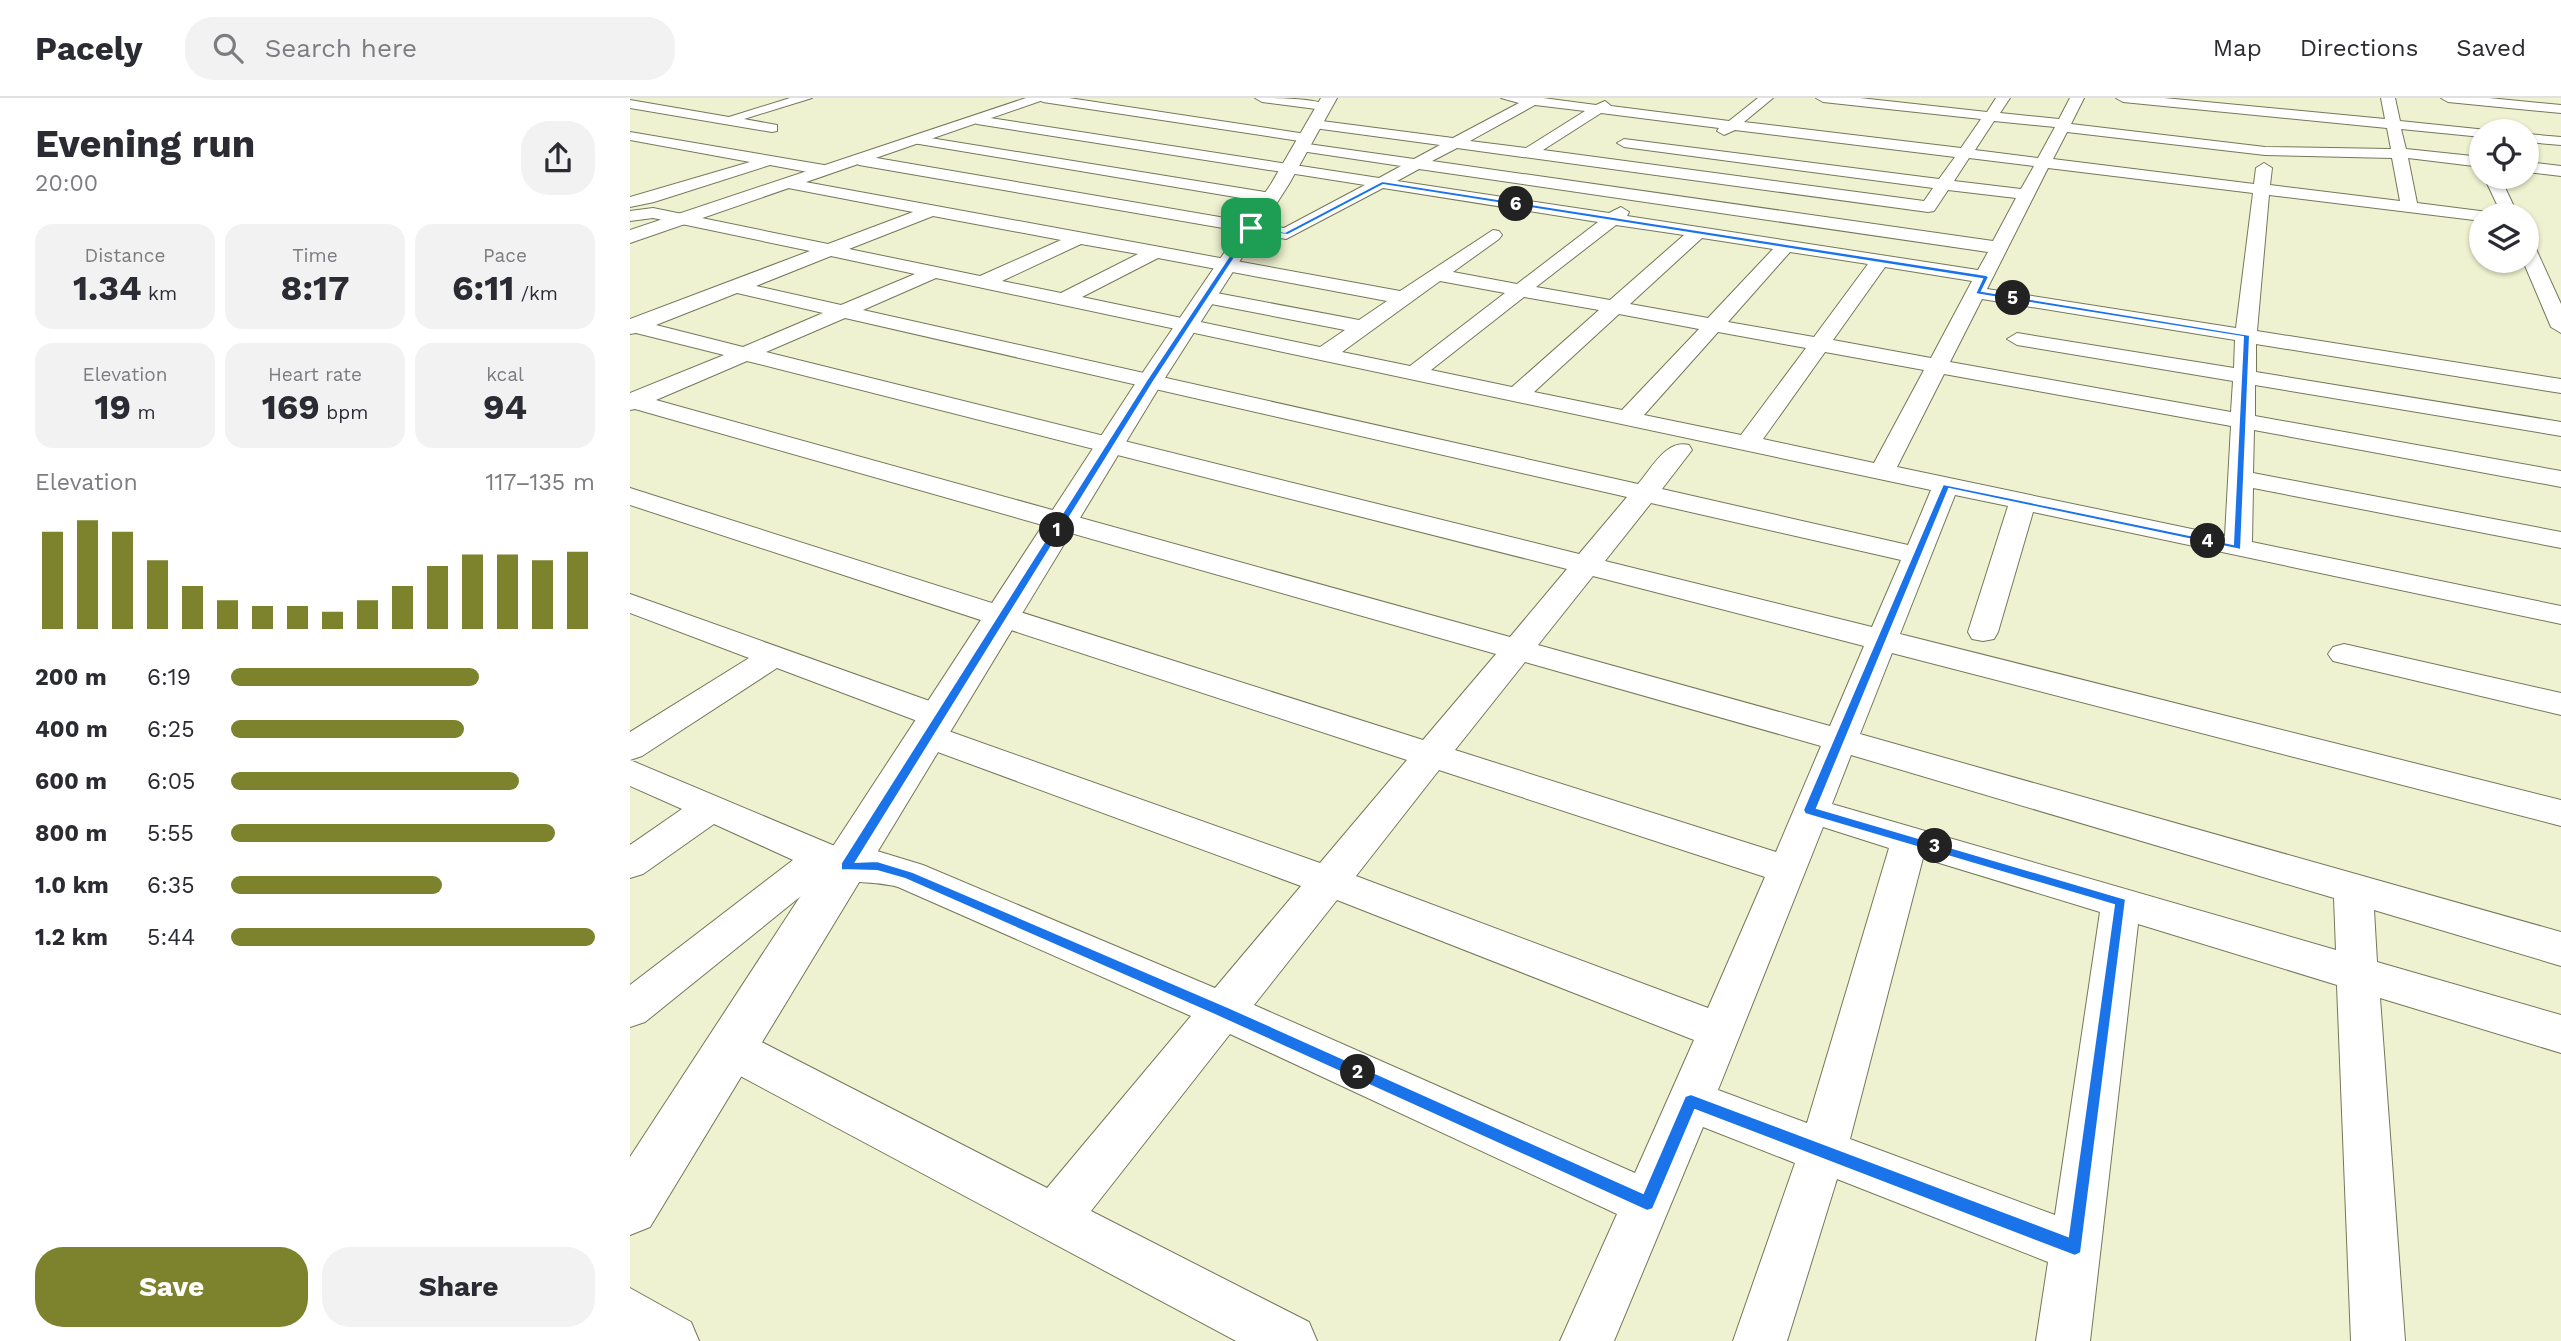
<!DOCTYPE html>
<meta charset="utf-8">
<style>
body{margin:0;font-family:"Work Sans",sans-serif;background:#f2f2f3;color:#2b2b33;height:100vh;display:flex;flex-direction:column;font-size:26px;white-space:nowrap}
*{box-sizing:border-box;margin:0}
p{font-size:23px;color:#7c7c81}
.icon{flex:none;width:38px;height:38px;fill:none;stroke:currentColor;stroke-width:2;stroke-linecap:round;stroke-linejoin:round}
.map{position:relative;flex:1;overflow:hidden}
.drawer{display:flex;flex-direction:column;background:#fff;width:630px}
.drawer>*{flex:none}
.buttons{position:absolute;left:1839px;top:21px;display:grid;gap:14px}
.buttons a{display:grid;place-items:center;width:70px;height:70px;border-radius:50%;background:#fff;box-shadow:0 2px 5px #0004;font-size:35px}
.pin{position:absolute;display:grid;place-items:center;width:60px;height:60px;color:#fff;margin:-30px;border-radius:14px;box-shadow:0 4px 10px #0006}
.km{position:absolute;width:35px;height:35px;margin:-18px;border-radius:50%;background:#222;color:#fff;font-size:19px;line-height:35px;text-align:center}
.round{display:grid;place-items:center;flex:none;width:74px;height:74px;border-radius:28px;background:#f2f2f3}
.headline{display:flex;align-items:center;justify-content:space-between;height:119px;padding:0 35px}
h1{font-size:38px;font-weight:700;line-height:52px}
.stats{display:grid;grid-template-columns:repeat(3,1fr);gap:10px;height:119px;padding:7px 35px}
.stats div{display:grid;align-content:center;border-radius:18px;background:#f2f2f3;text-align:center}
.stats b{font-size:35px;font-weight:700}
.stats small{font-size:19px;font-weight:400}
.stats p{font-size:19px}
.chart{height:196px;padding:14px 35px}
.chart p{display:flex;justify-content:space-between}
.chart svg{width:100%;height:126px;margin-top:7px;stroke:#7d822d;stroke-width:6}
.action{display:flex;gap:14px;margin-top:auto;padding:14px 35px}
.action a{flex:1;height:80px;border-radius:28px;background:#7d822d;color:#fff;font-size:28px;font-weight:700;line-height:80px;text-align:center}
.action a+a{background:#f2f2f3;color:#2b2b33}
ul{padding:0 35px;list-style:none;font-size:23px}
li{display:grid;grid-template-columns:112px 84px 1fr;align-items:center;height:52px}
li i{height:18px;border-radius:9px;background:#7d822d}
header{display:flex;align-items:center;gap:42px;box-sizing:border-box;height:98px;padding:0 35px;background:#fff;border-bottom:2px solid #e1e1e2}
header strong{font-size:33px}
nav{display:flex;gap:38px;margin-inline-start:auto;font-size:24px}
.search{width:490px;height:63px;background:#f2f2f3;display:flex;align-items:center;gap:18px;box-sizing:border-box;padding:0 24px;border-radius:28px;color:#7c7c81;font-size:26px}
main{display:flex;flex:1;min-height:0}
.map>svg:first-child{display:block}
.lines{fill:none;stroke-linecap:round;stroke-linejoin:round}
.minor-casing{stroke:#757859;stroke-width:2}
.secondary-casing{stroke:#757859;stroke-width:2}
.minor{fill:#fff;fill-rule:evenodd}
.secondary{fill:#fff;fill-rule:evenodd}
.route{fill:#1a73e8;stroke:#fff;stroke-width:2;fill-rule:evenodd}
</style>
<header>
<strong>Pacely</strong>
<div class="search"><svg class="icon" aria-label="search" viewBox="0 0 24 24"><circle cx="10" cy="10" r="6"/><path d="M15 15l6 6"/></svg>Search here</div>
<nav><a>Map</a><a>Directions</a><a>Saved</a></nav>
</header>
<main>
<section class="drawer">
<div class="headline"><div><h1>Evening run</h1><p>20:00</p></div><a class="round"><svg class="icon" aria-label="share" viewBox="0 0 24 24"><path d="M12 15V3M7 8l5-5 5 5M5 13v7h14v-7"/></svg></a></div>
<div class="stats">
<div><p>Distance</p><b>1.34<small> km</small></b></div>
<div><p>Time</p><b>8:17</b></div>
<div><p>Pace</p><b>6:11<small> /km</small></b></div>
</div>
<div class="stats">
<div><p>Elevation</p><b>19<small> m</small></b></div>
<div><p>Heart rate</p><b>169<small> bpm</small></b></div>
<div><p>kcal</p><b>94</b></div>
</div>
<div class="chart"><p><span>Elevation</span>117–135 m</p>
<svg viewBox="0 0 160 44" preserveAspectRatio="none"><path d="M5 44V10M15 44V6M25 44V10M35 44V20M45 44V29M55 44V34M65 44V36M75 44V36M85 44V38M95 44V34M105 44V29M115 44V22M125 44V18M135 44V18M145 44V20M155 44V17"/></svg>
</div>
<ul>
<li><b>200 m</b>6:19<i style="width:68%"></i></li>
<li><b>400 m</b>6:25<i style="width:64%"></i></li>
<li><b>600 m</b>6:05<i style="width:79%"></i></li>
<li><b>800 m</b>5:55<i style="width:89%"></i></li>
<li><b>1.0 km</b>6:35<i style="width:58%"></i></li>
<li><b>1.2 km</b>5:44<i style="width:100%"></i></li>
</ul>
<div class="action"><a>Save</a><a>Share</a></div>
</section>
<div class="map">
<svg width="1931" height="1243" viewBox="0 0 1931 1243">
<rect width="100%" height="100%" fill="#eef2d0"/>
<g class="lines">
<g class="minor-casing">
<path id="minor" d="M 160,0 L 182,0 L 114,21 L 147,27 L 147,33 L 142,34 L 0,10 L 0,2 L 99,19 Z
M 406,0 L 439,0 L 676,36 L 683,40 L 676,44 L 413,4 Z
M 625,0 C 646,0 684,0 701,8 L 694,12 L 632,4 Z
M 871,0 L 913,0 L 966,7 L 975,3 L 981,8 L 1099,23 L 1128,0 L 1143,0 L 1114,24 L 1331,50 L 1351,21 L 1193,4 L 1186,0 L 1230,0 L 1357,14 L 1366,0 L 1380,0 L 1370,15 L 1429,21 L 1440,0 L 1454,0 L 1441,26 L 1635,49 L 1761,51 L 1757,30 L 1493,4 L 1486,0 L 1534,0 L 1755,21 L 1751,0 L 1765,0 L 1770,23 L 1857,32 L 1852,33 L 1852,39 L 1771,31 L 1776,51 L 1852,59 L 1852,69 L 1778,60 L 1787,105 L 1858,114 L 1860,117 L 1852,117 L 1852,123 L 1639,97 L 1627,233 L 1931,281 L 1931,295 L 1626,246 L 1626,274 L 1931,324 L 1931,338 L 1625,287 L 1625,318 L 1931,373 L 1931,389 L 1624,332 L 1623,375 L 1931,434 L 1931,450 L 1623,390 L 1622,444 L 1931,508 L 1931,526 L 1403,414 L 1368,534 L 1364,541 L 1353,543 L 1342,541 L 1338,534 L 1378,408 L 1325,397 L 1270,536 L 1931,702 L 1931,728 L 1262,555 L 1230,636 L 1931,834 L 1931,868 L 1744,812 L 1747,864 L 1931,917 L 1931,955 L 1750,900 L 1775,1243 L 1721,1243 L 1707,887 L 1508,826 L 1460,1243 L 1406,1243 L 1418,1164 L 1207,1081 L 1157,1243 L 1103,1243 L 1165,1065 L 1073,1029 L 984,1243 L 930,1243 L 987,1116 L 600,936 L 461,1113 L 679,1224 L 687,1243 L 606,1243 L 84,964 L 78,950 L 84,936 L 100,931 L 116,936 L 417,1090 L 561,918 L 268,789 C 244,782 220,787 197,777 L 15,924 L 0,929 L 0,887 L 163,762 L 84,726 L 13,776 L 0,780 L 0,747 L 52,711 L 0,688 L 0,634 L 119,560 L 0,515 L 0,496 L 322,611 L 327,619 L 322,627 L 310,630 L 690,765 L 777,662 L 0,407 L 0,390 L 793,642 L 866,556 L 5,311 L 0,312 L 0,295 L 94,257 L 6,235 L 0,236 L 0,221 L 180,153 L 23,120 L 0,123 L 0,113 L 23,110 L 198,146 L 283,114 L 153,89 L 151,86 L 159,81 L 770,193 L 863,132 L 869,133 L 872,137 L 869,141 L 823,174 L 887,186 L 968,124 L 753,90 L 656,141 L 229,67 L 221,62 L 229,57 L 654,130 L 735,87 L 347,26 L 340,22 L 347,18 L 749,80 L 771,68 L 671,53 L 664,49 L 671,45 L 784,61 L 810,47 L 684,30 L 677,26 L 684,22 L 823,40 L 889,5 ZM 905,7 L 955,13 L 896,50 L 840,43 ZM 971,15 L 1089,30 L 1087,33 L 1094,37 L 1105,32 L 1325,59 L 1309,81 L 994,41 L 987,45 L 994,49 L 1303,90 L 1294,103 L 913,52 ZM 1364,23 L 1425,29 L 1408,60 L 1345,52 ZM 1437,34 L 1635,57 L 1762,60 L 1770,103 L 1640,87 L 1642,70 L 1634,65 L 1626,70 L 1624,86 L 1423,61 ZM 827,50 L 1298,114 L 1304,113 L 1318,92 L 1386,100 L 1363,143 L 802,63 ZM 1339,60 L 1404,68 L 1391,91 L 1324,83 ZM 1418,70 L 1623,95 L 1606,230 L 1357,191 ZM 789,71 L 1358,154 L 1348,172 L 997,118 L 999,114 L 991,109 L 979,115 L 767,83 ZM 303,118 L 431,142 L 350,178 L 219,151 ZM 986,127 L 1054,137 L 980,202 L 906,189 ZM 1072,140 L 1143,151 L 1078,220 L 1000,206 ZM 451,146 L 508,156 L 431,195 L 372,183 ZM 1160,154 L 1238,166 L 1184,239 L 1098,224 ZM 201,158 L 285,176 L 211,207 L 126,188 ZM 528,160 L 757,203 L 729,222 L 576,193 L 566,199 L 576,205 L 715,232 L 690,249 L 452,199 ZM 1255,169 L 1342,183 L 1301,260 L 1203,242 ZM 306,180 L 1301,392 L 1278,447 L 1032,391 L 1062,352 L 1059,347 C 1036,341 1022,370 1008,386 L 233,212 ZM 810,183 L 875,195 L 780,268 L 712,254 ZM 107,195 L 193,215 L 113,249 L 26,227 ZM 894,199 L 969,212 L 882,289 L 801,272 ZM 1352,201 L 1605,242 L 1604,270 L 1387,235 L 1377,241 L 1387,247 L 1603,283 L 1601,314 L 1320,264 ZM 989,216 L 1069,231 L 992,312 L 904,294 ZM 215,220 L 997,399 L 949,456 L 136,254 ZM 1088,234 L 1176,250 L 1111,337 L 1014,317 ZM 1195,254 L 1294,272 L 1244,365 L 1133,341 ZM 117,263 L 937,471 L 880,539 L 26,302 ZM 1314,276 L 1601,328 L 1595,438 L 1267,369 ZM 1021,405 L 1271,462 L 1242,529 L 975,463 ZM 963,478 L 1234,548 L 1200,628 L 908,547 ZM 895,564 L 1191,648 L 1146,754 L 825,652 ZM 147,570 L 298,627 L 286,630 L 281,638 L 286,646 L 671,788 L 585,890 L 293,767 L 247,753 L 219,754 L 0,662 L 12,658 ZM 1221,657 L 1704,800 L 1706,852 L 1202,706 ZM 809,672 L 1135,779 L 1078,910 L 726,778 ZM 1193,729 L 1259,750 L 1177,1025 L 1088,992 ZM 1293,760 L 1470,814 L 1425,1117 L 1220,1041 ZM 707,802 L 1064,942 L 1005,1075 L 624,907 Z
M 1811,0 L 1859,0 L 1931,7 L 1931,15 L 1818,4 Z
M 0,34 L 194,67 L 202,72 L 194,77 L 140,67 L 24,104 L 0,109 L 0,99 L 120,64 L 0,42 Z
M 1897,36 L 1931,39 L 1931,47 L 1897,44 Z
M 288,38 L 641,95 L 649,100 L 641,105 L 283,45 L 283,39 Z
M 1897,64 L 1931,68 L 1931,78 L 1897,74 Z
M 1854,79 L 1870,79 L 1888,117 L 1872,117 Z
M 1897,146 L 1906,151 L 1931,206 L 1931,235 L 1921,229 L 1893,163 L 1897,163 Z
M 1714,546 L 1931,595 L 1931,617 L 1703,563 L 1698,556 L 1703,549 Z
M 0,1190 L 61,1224 L 69,1243 L 0,1243 Z"/>
</g>
<g class="secondary-casing">
<path id="secondary" d="M 396,0 L 419,0 L 0,145 L 0,132 Z
M 691,0 L 707,0 L 659,86 L 533,283 L 20,1129 L 0,1137 L 0,1059 L 507,283 L 641,86 Z"/>
</g>
<use href="#minor" class="minor"/>
<use href="#secondary" class="secondary"/>
</g>
<path class="route" d="M 752,83 L 1356,177 L 1359,179 L 1352,193 L 1620,237 L 1611,452 L 1319,391 L 1187,710 L 1496,801 L 1451,1155 L 1445,1158 L 1065,1012 L 1023,1111 L 1017,1113 L 587,918 L 275,781 L 247,773 L 211,772 L 211,765 L 516,283 L 619,128 L 655,134 ZM 753,87 L 1352,181 L 1345,196 L 1613,239 L 1603,446 L 1313,386 L 1173,712 L 1175,716 L 1484,807 L 1438,1138 L 1061,996 L 1055,998 L 1013,1095 L 598,909 L 283,774 L 247,763 L 226,764 L 524,283 L 623,132 L 658,137 Z"/>
</svg>
<div class="buttons">
<a><svg class="icon" aria-label="locate" viewBox="0 0 24 24"><circle cx="12" cy="12" r="6"/><path d="M12 2v4M12 18v4M2 12h4M18 12h4"/></svg></a>
<a><svg class="icon" aria-label="layers" viewBox="0 0 24 24"><path d="M12 4l9 5-9 5-9-5zM3 14l9 5 9-5"/></svg></a>
</div>
<div class="pin" style="left:621px;top:130px;background:#1e9e55"><svg class="icon" aria-label="arrive" viewBox="0 0 24 24"><path d="M6 21V4h12l-3 4 3 4H6"/></svg></div>
<b class="km" style="left:427px;top:432px">1</b>
<b class="km" style="left:728px;top:974px">2</b>
<b class="km" style="left:1305px;top:748px">3</b>
<b class="km" style="left:1578px;top:443px">4</b>
<b class="km" style="left:1383px;top:200px">5</b>
<b class="km" style="left:886px;top:106px">6</b>
</div>
</main>
